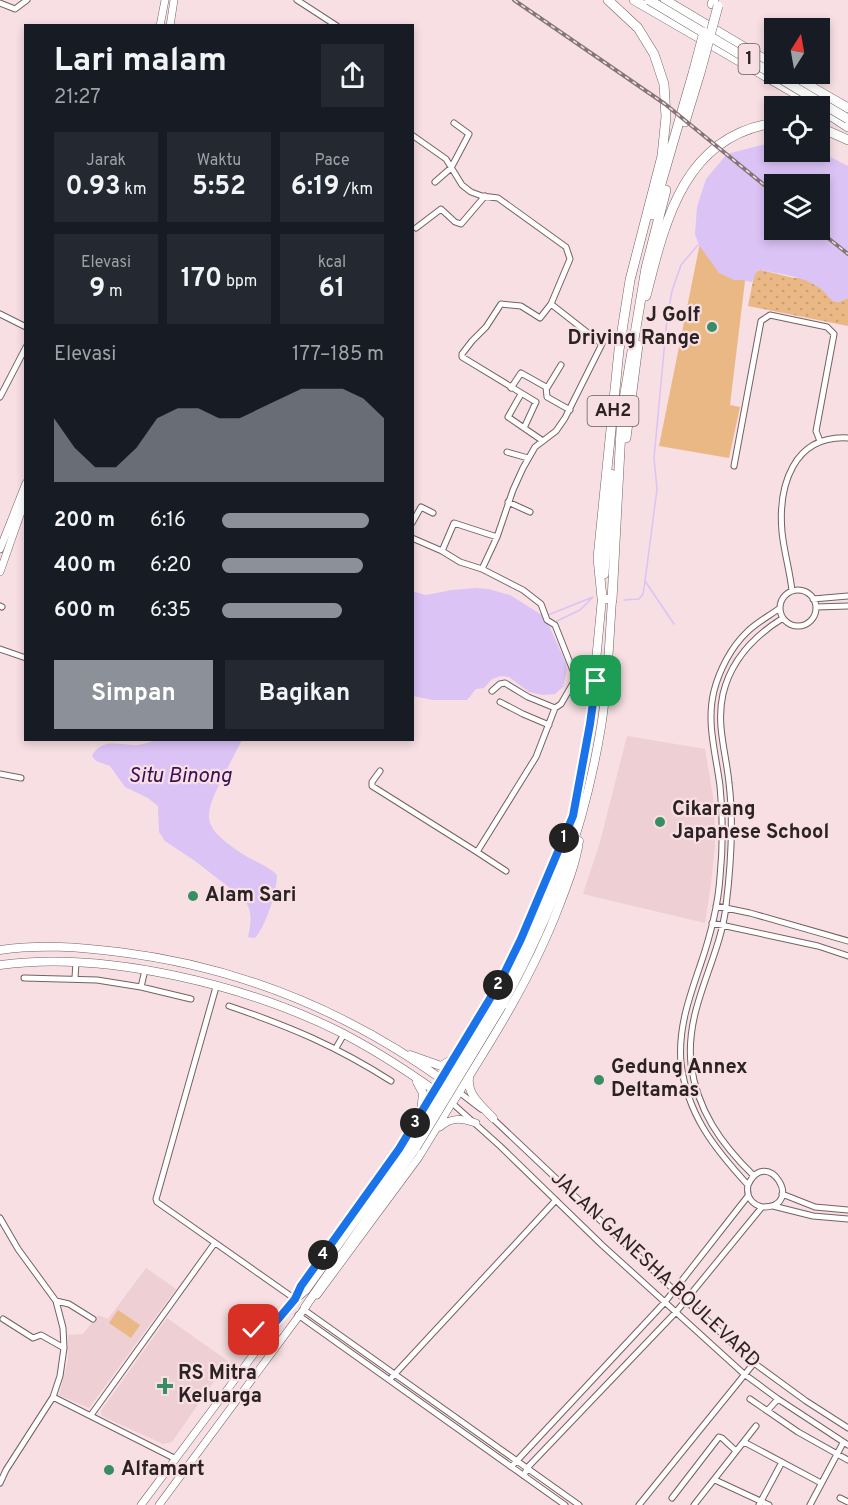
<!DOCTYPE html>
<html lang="id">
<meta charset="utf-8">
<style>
body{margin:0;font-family:Overpass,sans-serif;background:#242831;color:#f1f3f6;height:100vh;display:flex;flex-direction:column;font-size:22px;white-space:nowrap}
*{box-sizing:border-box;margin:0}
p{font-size:20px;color:#9ea1a6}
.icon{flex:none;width:33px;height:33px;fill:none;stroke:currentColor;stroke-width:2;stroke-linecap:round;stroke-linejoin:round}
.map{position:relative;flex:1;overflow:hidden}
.side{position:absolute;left:24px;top:24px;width:390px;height:717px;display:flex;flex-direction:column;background:#171b24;border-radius:0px;box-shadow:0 3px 9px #0003}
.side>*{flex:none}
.needle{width:39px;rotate:11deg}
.controls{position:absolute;left:764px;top:18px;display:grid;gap:12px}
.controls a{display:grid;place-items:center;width:66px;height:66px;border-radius:0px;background:#171b24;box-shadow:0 3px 9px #0003;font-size:30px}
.pin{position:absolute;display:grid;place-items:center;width:51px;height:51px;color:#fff;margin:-26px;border-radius:12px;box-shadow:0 3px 9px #0006}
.km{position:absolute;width:30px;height:30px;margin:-15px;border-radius:50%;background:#222;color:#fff;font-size:16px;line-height:30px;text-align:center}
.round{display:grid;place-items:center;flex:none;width:63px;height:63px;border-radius:0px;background:#242831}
.headline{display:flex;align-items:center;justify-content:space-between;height:102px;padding:0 30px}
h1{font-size:33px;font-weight:700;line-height:45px}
.metrics{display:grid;grid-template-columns:repeat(3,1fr);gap:9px;height:102px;padding:6px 30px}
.metrics div{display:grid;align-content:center;border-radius:0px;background:#242831;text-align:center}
.metrics b{font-size:26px;font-weight:700}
.metrics small{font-size:16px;font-weight:400}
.metrics p{font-size:16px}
.chart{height:168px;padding:12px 30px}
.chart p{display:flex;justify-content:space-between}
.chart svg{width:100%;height:108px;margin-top:6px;fill:#8c9099;opacity:.7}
.button{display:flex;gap:12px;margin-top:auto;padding:12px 30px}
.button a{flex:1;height:69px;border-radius:0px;background:#8c9099;color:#fff;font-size:24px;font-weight:700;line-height:69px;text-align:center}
.button a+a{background:#242831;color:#f1f3f6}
ul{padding:0 30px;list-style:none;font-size:20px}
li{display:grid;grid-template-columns:96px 72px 1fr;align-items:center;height:45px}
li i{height:15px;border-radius:8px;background:#8c9099}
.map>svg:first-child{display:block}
.built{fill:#edcfd4}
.grass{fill:#eab885}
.park{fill:url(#park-dots)}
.water{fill:#dbc3f6;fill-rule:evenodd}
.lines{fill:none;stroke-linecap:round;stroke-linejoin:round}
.stream{stroke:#dbc3f6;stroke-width:1.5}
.minor-casing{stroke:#756164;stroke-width:7}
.tertiary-casing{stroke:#756164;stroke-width:8}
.secondary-casing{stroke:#756164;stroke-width:9}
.motorway-casing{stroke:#756164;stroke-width:10}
.minor{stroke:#fff;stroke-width:5}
.tertiary{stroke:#fff;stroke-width:7}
.secondary{stroke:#fff;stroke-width:8}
.motorway{stroke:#fff;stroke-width:9}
.rail-casing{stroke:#847578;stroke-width:4}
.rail{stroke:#f7dfe3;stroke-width:1.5;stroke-dasharray:4.5;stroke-linecap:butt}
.secondary-bridge-casing{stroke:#756164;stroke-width:9;stroke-linecap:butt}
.motorway-bridge-casing{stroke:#756164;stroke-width:10;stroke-linecap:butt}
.secondary-bridge{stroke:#fff;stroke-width:8}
.motorway-bridge{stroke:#fff;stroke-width:9}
.route-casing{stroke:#fff;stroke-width:12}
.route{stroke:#1a73e8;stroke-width:8}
.poi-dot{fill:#388e62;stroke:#f7dfe3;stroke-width:2}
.labels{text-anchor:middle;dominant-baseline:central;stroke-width:4.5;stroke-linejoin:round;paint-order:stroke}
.shield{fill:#f7dfe3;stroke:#685b5d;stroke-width:1.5}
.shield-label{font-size:18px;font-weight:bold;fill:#2b2224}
.poi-label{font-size:20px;font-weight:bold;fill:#2b2224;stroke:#f7dfe3;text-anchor:start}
.street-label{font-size:20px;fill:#2b2224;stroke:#f7dfe3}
.water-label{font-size:21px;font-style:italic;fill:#3a0f58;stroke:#f7dfe3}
</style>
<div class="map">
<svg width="848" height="1505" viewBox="0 0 848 1505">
<defs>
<pattern id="park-dots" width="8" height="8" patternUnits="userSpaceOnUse" patternTransform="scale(1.5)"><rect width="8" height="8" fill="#eab885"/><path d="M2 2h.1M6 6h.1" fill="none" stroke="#c99e73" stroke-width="1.8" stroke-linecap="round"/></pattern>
</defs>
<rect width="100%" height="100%" fill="#f7dfe3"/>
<path class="built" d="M 627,736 L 705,749 L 714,802 L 715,845 L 711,884 L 705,923 L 583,894 L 600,842 Z
M 146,1268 L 176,1289 L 89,1408 L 59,1395 L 68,1360 L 68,1335 L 83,1334 L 98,1315 L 108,1319 Z
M 167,1318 L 228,1361 L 172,1442 L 163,1444 L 102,1416 L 101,1411 Z"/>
<path class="grass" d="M 701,238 L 749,248 L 730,405 L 740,407 L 729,458 L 659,446 Z
M 118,1310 L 140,1325 L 131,1338 L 109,1323 Z"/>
<path class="park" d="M 761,270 L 794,278 L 802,277 L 822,289 L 833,301 L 839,302 L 848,298 L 848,326 L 748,306 L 754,276 L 757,271 Z"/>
<path class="water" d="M 774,142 L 774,152 L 819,151 L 848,166 L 848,298 L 839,302 L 833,301 C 828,297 825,292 820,288 C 802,276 782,274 761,270 L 757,271 L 752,282 L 743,280 L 734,280 L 719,273 L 699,245 L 695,234 L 697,207 L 706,179 L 727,154 ZM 774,184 L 819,184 L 819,230 L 774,230 Z
M 476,588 L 488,589 L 510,595 L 545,617 L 566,663 L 567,670 L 563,687 L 555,694 L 543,695 L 529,692 L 509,677 L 501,676 L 492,679 L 484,688 L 476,689 L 467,700 L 433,700 L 413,696 L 412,591 L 426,595 L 452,590 Z
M 157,740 L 242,740 C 235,753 228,767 221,781 C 201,820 205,828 241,853 C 252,861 267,865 277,875 C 277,891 266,926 255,938 L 248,937 C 251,923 253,911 244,899 L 195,861 L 165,841 L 159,832 L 158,806 L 148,798 L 125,787 L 110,766 L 96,761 L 92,756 C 100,739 118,744 132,745 C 140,746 149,742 157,740 Z"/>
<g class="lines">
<path class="stream" d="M 624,600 L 639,599 L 643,594 L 645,581
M 548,615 L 593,597
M 557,621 L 580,610 L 592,598
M 674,624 L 645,581 L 657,489 L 654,458 L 667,319 L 672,291 L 681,265 L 698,245"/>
<g class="minor-casing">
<path id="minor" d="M 297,0 L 337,26
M 0,3 L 15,9 L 27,0
M 412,135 L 446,159 L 462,185 L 471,192 L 482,196 L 498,198 L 566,247 L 570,259 L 551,304 L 602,344 L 565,418 L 556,431 L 535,447 L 523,468 L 513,490 L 497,537 L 482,569
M 435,182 L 451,168 L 469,134 L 454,123
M 416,228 L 441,209 L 455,222 L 461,224 L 485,196
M 0,314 L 26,327
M 511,388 L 521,373 L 546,387 L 547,397 L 570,410
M 547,388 L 561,365
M 521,394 L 508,417 L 543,441
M 0,397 L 26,347
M 524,428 L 536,402 L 462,357 L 462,354 L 472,341 L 486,327 L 501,304 L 521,306 L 540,318 L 551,304
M 507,452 L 528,458
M 734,466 L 761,321 L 770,315 L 827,327 L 834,334 L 816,431 L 820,441
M 508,502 L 530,512
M 412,523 L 421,507 L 433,513
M 442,551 L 454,523 L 497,537
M780 608a18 18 0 1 1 36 0a18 18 0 1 1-36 0Z
M 792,591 C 790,571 784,552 782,532 C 778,486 793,435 848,438
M 813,599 L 848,596
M 0,606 L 2,607
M 816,607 L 848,606
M 0,649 L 26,658
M 492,691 L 500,684 L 505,683 L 528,697 L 555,708
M 500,702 L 523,714 L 549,725
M 380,771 L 372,782 L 372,786 L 477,852 L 536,757 L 555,708 L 561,704 L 576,678 L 555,625 L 547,620 L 541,604 L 523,590 L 482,569 L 460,562 L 442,551 L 412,538
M 0,774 L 21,778
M 477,852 L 506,871
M 716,906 L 750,913 L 848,941
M 712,923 L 818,946 L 848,956
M 24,978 L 97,980 L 141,987 L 191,999
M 75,978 L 76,962
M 141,987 L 145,970
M 216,987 L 156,1199 L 157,1202 L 295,1299
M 229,1006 C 291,1027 336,1046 391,1081
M 336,1048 L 344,1034
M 459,1092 L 481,1109
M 452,1103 L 500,1146 L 602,1245 L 744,1374 L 778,1399 L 848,1445
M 490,1116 L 674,1290 L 754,1363 L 806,1401 L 848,1428
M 754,1176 C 721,1144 697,1110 691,1064 C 685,1007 720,960 726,906 C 731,865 734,824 729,783 C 726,752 716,725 723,694 C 731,660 754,636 783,618
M 748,1185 C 714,1148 687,1114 681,1063 C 678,1029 689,998 700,966 C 710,937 718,907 720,877 C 723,847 723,816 720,786 C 716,754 706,723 714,691 C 719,671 731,647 747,632 C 756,623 769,616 780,608
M 782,1194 L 815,1207 L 848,1210
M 773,1206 L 813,1216 L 848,1219
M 0,1218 L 18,1249 L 56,1301 L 63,1328 L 64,1348 L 60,1376 L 53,1397 L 6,1470 L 0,1483
M 56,1301 L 69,1304 L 93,1319
M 303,1309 L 579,1505
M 298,1315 L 565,1505
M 3,1319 L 33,1338 L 41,1335 L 64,1348
M 254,1330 L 274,1324
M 392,1377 L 556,1200
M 53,1397 L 176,1459
M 750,1399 L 798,1432 L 848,1460
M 767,1411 L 778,1399
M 91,1415 L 214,1244
M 744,1442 L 821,1483
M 511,1467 L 665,1302 L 748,1196
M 524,1476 L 527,1468 L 676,1312 L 762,1207 C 807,1208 767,1144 748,1185 C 746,1196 751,1204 762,1207
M 715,1480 L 769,1505
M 672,1498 L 719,1437 L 722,1438 L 736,1451
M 840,1498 L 848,1502
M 639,1505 L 754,1363
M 694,1505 L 756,1426
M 759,1505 L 782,1462
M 810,1505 L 843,1443"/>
</g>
<g class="tertiary-casing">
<path id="tertiary" d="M 160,26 L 165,0
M 170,26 L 174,0
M 0,549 L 26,483
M 0,572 L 26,498
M 440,1127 C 452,1116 462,1119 476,1123
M 317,1295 L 419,1157 L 452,1103
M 141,1505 L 295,1299 L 301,1286 L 399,1149 L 435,1091
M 159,1505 L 307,1305"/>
</g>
<g class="secondary-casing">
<path id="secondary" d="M 0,950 C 40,944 79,947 119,952 C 240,967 352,1013 451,1086
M 0,965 C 106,950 250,986 344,1034 C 382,1054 418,1078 452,1103 C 492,1040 532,977 559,906 C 567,885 576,863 579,841
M 496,1003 L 532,933 L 548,897 L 563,854 L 573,816 L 590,724 L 602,598 L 612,600 C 609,642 608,685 601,727 C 584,830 552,915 502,1006
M 410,1055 L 441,1066 L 451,1060
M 469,1078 C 467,1095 482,1106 493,1118
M 417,1082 L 423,1093 L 421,1113
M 435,1091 L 500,982 L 521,939 L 560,847
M 295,1299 L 306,1290 L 410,1144
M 305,1307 L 416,1148"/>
</g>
<g class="motorway-casing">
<path id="motorway" d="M 634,0 L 817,106
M 665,0 L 774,65
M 712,4 L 714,0
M 789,74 L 848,108
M 819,108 L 848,127
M 685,122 L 700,73
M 819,127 L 848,140
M 652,215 L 694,70
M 646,296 C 665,221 684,136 774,123
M 626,438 L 638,345
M 604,574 L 611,474
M 602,598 L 598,558 L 619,350 L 630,280 L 662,156 L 666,117 L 664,84 L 654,54 L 638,28 L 608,0
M 612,600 L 622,411 L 646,268 L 666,190"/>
</g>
<use href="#minor" class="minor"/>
<use href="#tertiary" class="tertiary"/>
<use href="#secondary" class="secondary"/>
<use href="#motorway" class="motorway"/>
<g class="rail-casing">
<path id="rail" d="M 514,0 L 665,104 L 774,193
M 818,230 L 848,254"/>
</g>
<use href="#rail" class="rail"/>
<g class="secondary-bridge-casing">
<path id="secondary-bridge" d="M 410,1144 L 496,1003
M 416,1148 L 502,1006"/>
</g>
<g class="motorway-bridge-casing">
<path id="motorway-bridge" d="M 649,0 L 848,119
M 694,70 L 704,32
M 700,73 L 718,6"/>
</g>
<use href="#secondary-bridge" class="secondary-bridge"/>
<use href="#motorway-bridge" class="motorway-bridge"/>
</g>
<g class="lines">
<g class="route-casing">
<path id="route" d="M 254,1330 L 274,1324 L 295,1299 L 301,1286 L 399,1149 L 500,982 L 521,939 L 573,816 L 590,724 L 596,681"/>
</g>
<use href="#route" class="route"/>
</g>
<g class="poi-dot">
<circle cx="712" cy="327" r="6"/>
<circle cx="660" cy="822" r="6"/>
<circle cx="193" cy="896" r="6"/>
<circle cx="599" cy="1080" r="6"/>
<path d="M162 1377h6v6h6v6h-6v6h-6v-6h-6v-6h6z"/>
<circle cx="109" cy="1470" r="6"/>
</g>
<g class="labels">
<g class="shield">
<rect x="738.5" y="44" width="21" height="30" rx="4.5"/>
<rect x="587.5" y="396" width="51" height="30" rx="4.5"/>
</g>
<g class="shield-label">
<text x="749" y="59">1</text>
<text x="613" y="411">AH2</text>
</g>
<g class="poi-label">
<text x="700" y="316" text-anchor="end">J Golf<tspan x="700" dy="23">Driving Range</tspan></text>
<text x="672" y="810">Cikarang<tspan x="672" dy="23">Japanese School</tspan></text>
<text x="205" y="896">Alam Sari</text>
<text x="611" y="1068">Gedung Annex<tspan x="611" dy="23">Deltamas</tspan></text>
<text x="178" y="1374">RS Mitra<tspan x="178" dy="23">Keluarga</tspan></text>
<text x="121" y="1470">Alfamart</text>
</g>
<g class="street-label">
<text transform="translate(655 1270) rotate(43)">JALAN GANESHA BOULEVARD</text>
</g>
<g class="water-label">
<text x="180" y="776">Situ Binong</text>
</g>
</g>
</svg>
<div class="controls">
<a><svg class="needle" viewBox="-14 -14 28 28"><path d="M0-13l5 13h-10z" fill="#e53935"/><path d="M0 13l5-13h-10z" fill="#9ea1a6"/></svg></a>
<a><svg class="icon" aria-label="locate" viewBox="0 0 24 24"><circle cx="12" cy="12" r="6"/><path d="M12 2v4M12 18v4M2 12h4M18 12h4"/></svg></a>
<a><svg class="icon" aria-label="layers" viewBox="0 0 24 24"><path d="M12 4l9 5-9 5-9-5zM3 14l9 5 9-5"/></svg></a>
</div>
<div class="pin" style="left:596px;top:681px;background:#1e9e55"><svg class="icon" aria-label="arrive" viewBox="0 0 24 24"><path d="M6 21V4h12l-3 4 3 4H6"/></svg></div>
<div class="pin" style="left:254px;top:1330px;background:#d93025"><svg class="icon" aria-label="check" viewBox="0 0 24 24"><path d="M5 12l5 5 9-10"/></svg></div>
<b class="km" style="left:564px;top:838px">1</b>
<b class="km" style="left:498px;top:985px">2</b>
<b class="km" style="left:415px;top:1123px">3</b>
<b class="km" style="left:323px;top:1255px">4</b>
<section class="side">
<div class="headline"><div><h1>Lari malam</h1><p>21:27</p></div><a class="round"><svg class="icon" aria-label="share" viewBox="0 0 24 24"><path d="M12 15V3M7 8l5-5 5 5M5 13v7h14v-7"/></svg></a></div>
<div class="metrics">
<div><p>Jarak</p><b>0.93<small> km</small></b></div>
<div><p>Waktu</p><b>5:52</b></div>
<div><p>Pace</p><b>6:19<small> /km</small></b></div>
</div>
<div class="metrics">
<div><p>Elevasi</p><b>9<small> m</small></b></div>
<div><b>170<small> bpm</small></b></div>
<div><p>kcal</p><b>61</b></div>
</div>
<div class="chart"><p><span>Elevasi</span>177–185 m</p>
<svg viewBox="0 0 160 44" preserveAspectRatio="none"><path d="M0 44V18L10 30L20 38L30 38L40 30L50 18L60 14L70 14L80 18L90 18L100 14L110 10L120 6L130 6L140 6L150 10L160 18V44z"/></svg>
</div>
<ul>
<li><b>200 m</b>6:16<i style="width:91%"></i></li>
<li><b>400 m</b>6:20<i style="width:87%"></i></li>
<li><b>600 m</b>6:35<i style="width:74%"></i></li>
</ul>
<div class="button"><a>Simpan</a><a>Bagikan</a></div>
</section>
</div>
